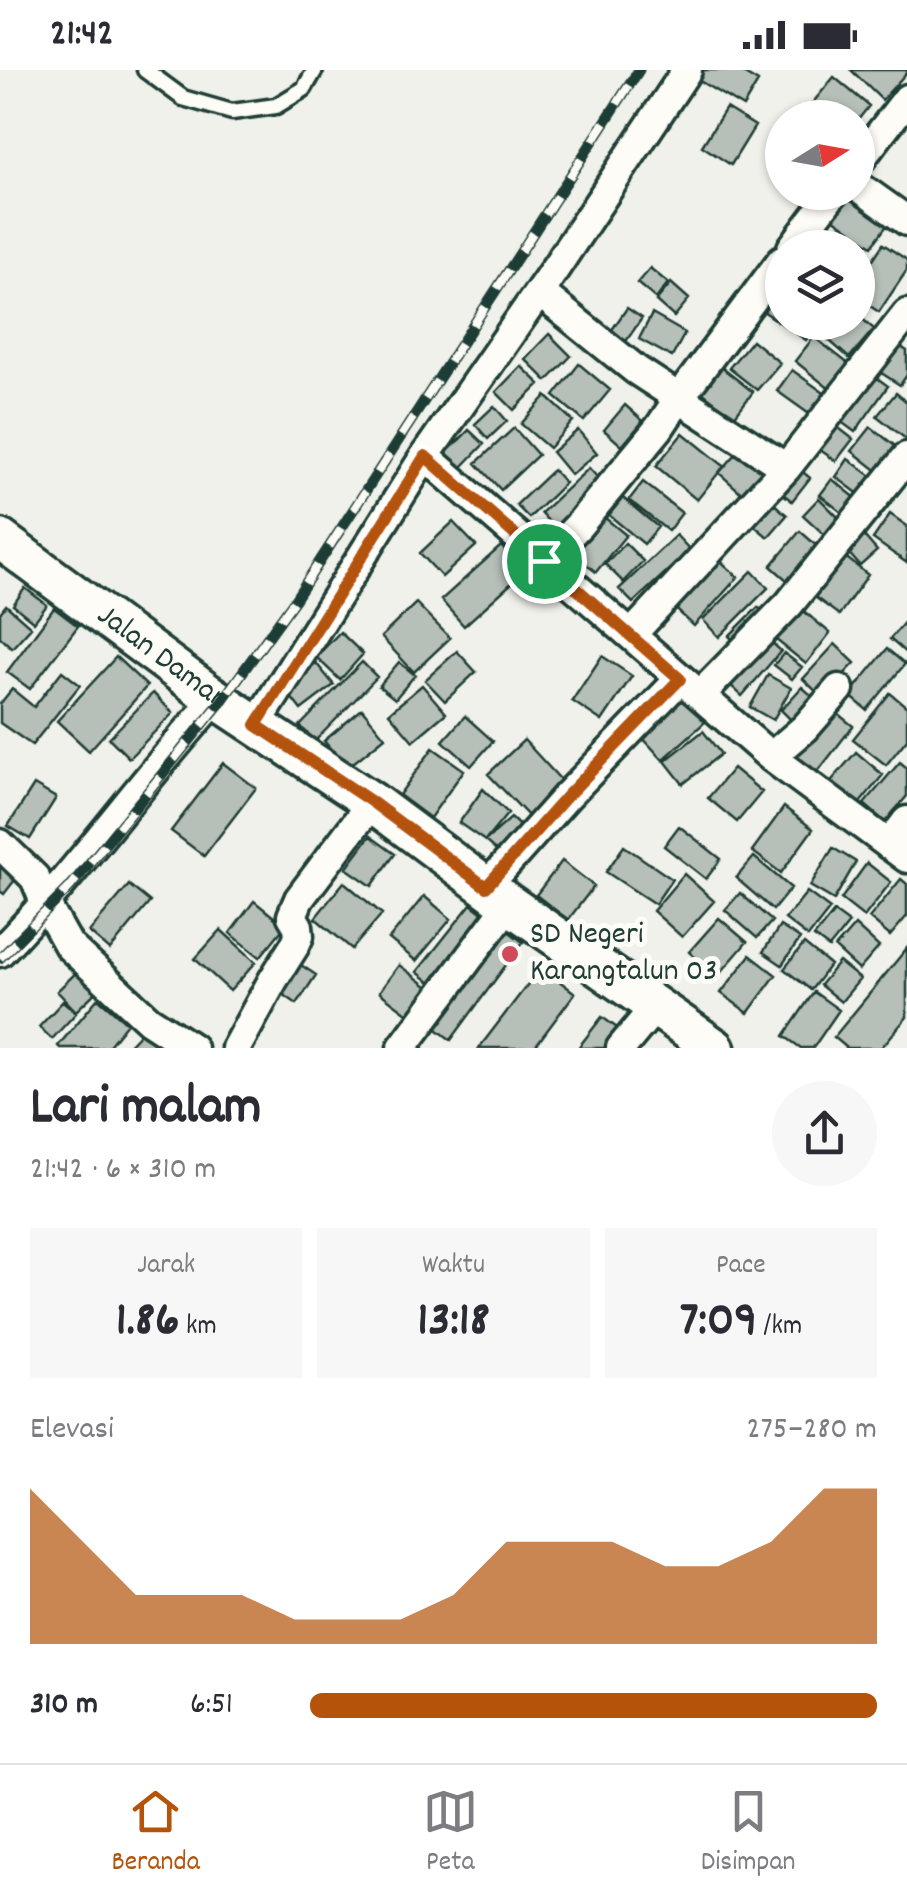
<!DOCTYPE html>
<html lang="id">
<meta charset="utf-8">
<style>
body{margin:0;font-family:Dekko,sans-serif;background:#f7f7f7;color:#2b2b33;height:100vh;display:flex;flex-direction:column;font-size:38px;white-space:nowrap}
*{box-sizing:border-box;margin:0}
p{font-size:32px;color:#7c7c81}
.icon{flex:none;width:55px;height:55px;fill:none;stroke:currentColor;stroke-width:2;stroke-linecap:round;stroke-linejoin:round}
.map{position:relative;height:978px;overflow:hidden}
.details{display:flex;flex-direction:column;background:#fff;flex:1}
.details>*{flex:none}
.needle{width:65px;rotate:79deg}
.fabs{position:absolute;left:765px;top:30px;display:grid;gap:20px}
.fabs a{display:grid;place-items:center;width:110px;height:110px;border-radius:50%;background:#fff;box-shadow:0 2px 8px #0004;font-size:50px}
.pin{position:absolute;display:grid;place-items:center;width:85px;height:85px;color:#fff;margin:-42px;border:5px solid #fff;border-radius:50%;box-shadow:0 2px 10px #0007}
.round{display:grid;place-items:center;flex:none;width:105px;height:105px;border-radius:52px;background:#f7f7f7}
.head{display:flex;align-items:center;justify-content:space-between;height:170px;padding:0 30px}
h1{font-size:55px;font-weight:800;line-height:75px}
.metrics{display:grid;grid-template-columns:repeat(3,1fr);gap:15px;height:170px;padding:10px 30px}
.metrics div{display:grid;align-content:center;border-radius:0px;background:#f7f7f7;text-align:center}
.metrics b{font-size:50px;font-weight:800}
.metrics small{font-size:28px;font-weight:400}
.metrics p{font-size:28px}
.chart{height:280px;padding:20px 30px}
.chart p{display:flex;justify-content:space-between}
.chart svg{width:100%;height:180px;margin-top:10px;fill:#b45309;opacity:.7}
ul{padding:0 30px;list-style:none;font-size:32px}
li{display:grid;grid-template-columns:160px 120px 1fr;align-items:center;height:75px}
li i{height:25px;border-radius:12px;background:#b45309}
.status{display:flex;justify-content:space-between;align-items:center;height:70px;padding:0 50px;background:#fff;direction:ltr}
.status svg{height:28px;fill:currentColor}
.dock{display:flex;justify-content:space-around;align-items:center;height:140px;border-top:2px solid #e1e1e2;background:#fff;font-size:28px;color:#7c7c81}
.dock a{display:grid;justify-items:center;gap:5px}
.dock .on{color:#b45309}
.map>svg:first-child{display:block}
.building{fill:#b6bfb8;stroke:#1f3d34;stroke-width:2.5}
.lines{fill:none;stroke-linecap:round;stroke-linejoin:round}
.lane-casing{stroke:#1f3d34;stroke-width:21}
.street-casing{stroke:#1f3d34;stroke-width:35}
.secondary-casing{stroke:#1f3d34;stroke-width:45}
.lane{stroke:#fdfcf7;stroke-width:14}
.street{stroke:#fdfcf7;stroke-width:28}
.secondary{stroke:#fdfcf7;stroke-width:38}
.rail-casing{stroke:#1f3d34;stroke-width:11}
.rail{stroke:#fdfcf7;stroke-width:8;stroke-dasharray:22;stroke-linecap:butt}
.route-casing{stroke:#fff;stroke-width:20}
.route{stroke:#b45309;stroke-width:12}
.poi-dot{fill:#d1495b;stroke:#fdfcf7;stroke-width:4}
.labels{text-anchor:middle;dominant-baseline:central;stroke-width:10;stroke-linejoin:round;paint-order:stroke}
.street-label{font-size:32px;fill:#1f3d34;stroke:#fdfcf7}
.poi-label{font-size:32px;fill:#1f3d34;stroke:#fdfcf7;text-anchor:start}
</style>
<div class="status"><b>21:42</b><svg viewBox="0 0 49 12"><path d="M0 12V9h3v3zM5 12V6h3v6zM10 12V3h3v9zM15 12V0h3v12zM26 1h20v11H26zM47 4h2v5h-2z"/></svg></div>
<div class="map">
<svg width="907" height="978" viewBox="0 0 907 978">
<rect width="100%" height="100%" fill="#f0f1eb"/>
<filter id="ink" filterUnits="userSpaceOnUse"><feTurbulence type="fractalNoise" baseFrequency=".01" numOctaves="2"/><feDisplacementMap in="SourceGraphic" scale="20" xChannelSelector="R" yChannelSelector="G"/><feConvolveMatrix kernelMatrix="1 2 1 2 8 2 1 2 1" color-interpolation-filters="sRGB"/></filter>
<g filter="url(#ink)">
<path class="building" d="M 697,0 L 738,0 L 758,12 L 743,37 L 693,7 Z
M 851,0 L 907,0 L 907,2 L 882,30 Z
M 834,7 L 869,36 L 858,50 L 858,48 L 800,48 Z
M 726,38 L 755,56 L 731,95 L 702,76 Z
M 847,122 L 893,147 L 872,176 L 830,146 Z
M 883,174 L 907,190 L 907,200 L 879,242 L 858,228 L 858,212 Z
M 650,198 L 668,213 L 656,229 L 637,213 Z
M 671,213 L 689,229 L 674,247 L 656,231 Z
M 772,222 L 782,229 L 782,252 L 818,254 L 806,270 L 760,239 Z
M 627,238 L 642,248 L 622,277 L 607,267 Z
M 652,244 L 685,263 L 672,287 L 639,269 Z
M 858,245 L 874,259 L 849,288 L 822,264 L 832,252 L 858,252 Z
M 549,264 L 571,286 L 547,311 L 525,289 Z
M 814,267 L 850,295 L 831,320 L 795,291 Z
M 752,270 L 780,293 L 757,320 L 729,298 Z
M 890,270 L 907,281 L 907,305 L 900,315 L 872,297 Z
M 579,294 L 610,320 L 584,351 L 554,326 Z
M 521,296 L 540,314 L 514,340 L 496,322 Z
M 721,297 L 753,322 L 734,347 L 702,322 Z
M 792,300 L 827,325 L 812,346 L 777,321 Z
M 869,302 L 888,316 L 855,362 L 836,348 Z
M 896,323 L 907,332 L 907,370 L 877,346 Z
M 546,326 L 573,351 L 549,378 L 521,354 Z
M 625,335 L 643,351 L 622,376 L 604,360 Z
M 494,336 L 507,351 L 488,369 L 475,354 Z
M 831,352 L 853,369 L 836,391 L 813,375 Z
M 871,357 L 899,379 L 880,403 L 852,381 Z
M 514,358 L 538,385 L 501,420 L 476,393 Z
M 469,360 L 484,374 L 460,399 L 445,384 Z
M 578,360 L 597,383 L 571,405 L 552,382 Z
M 683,363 L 724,396 L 697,430 L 656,396 Z
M 745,374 L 772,397 L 746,427 L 719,403 Z
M 848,389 L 877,410 L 864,428 L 836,407 Z
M 797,397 L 810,408 L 792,431 L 778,420 Z
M 589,398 L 605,416 L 557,461 L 541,443 Z
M 553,400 L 565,413 L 529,448 L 516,435 Z
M 832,409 L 857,429 L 845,445 L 820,425 Z
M 643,412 L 682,443 L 668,461 L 629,430 Z
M 763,424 L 787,445 L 768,467 L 744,447 Z
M 623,428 L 658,457 L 644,474 L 609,445 Z
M 819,428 L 844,453 L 829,469 L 803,445 Z
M 599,443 L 626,465 L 596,502 L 569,481 Z
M 890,444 L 907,456 L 907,493 L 873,469 Z
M 453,452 L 476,476 L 442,507 L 420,483 Z
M 858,459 L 877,481 L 860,496 L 841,474 Z
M 800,461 L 817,476 L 788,511 L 771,496 Z
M 676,465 L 690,480 L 633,533 L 619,519 Z
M 625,473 L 643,491 L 623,512 L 605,494 Z
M 501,476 L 524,502 L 464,556 L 441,530 Z
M 838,481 L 868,505 L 839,545 L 808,522 Z
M 711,482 L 738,507 L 694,556 L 667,531 Z
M 752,501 L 768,518 L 719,567 L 703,550 Z
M 25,518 L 47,535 L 34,552 L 13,535 Z
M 416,533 L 450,568 L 414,602 L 381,567 Z
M 6,535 L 31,557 L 12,578 L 0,567 L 0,543 Z
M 758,537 L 770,549 L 741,578 L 729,566 Z
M 54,538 L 78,556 L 30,619 L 7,602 Z
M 800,538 L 830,563 L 806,594 L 775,569 Z
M 907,549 L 907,584 L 890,569 Z
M 340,562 L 363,584 L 340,610 L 316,587 Z
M 767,568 L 781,581 L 742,626 L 728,613 Z
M 835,574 L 855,593 L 822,627 L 803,609 Z
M 887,579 L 905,594 L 867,640 L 849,625 Z
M 457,581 L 476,602 L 445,631 L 425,610 Z
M 784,583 L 802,597 L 792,609 L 774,595 Z
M 602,586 L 632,606 L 602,651 L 572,631 Z
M 116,587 L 147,616 L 89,681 L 57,651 Z
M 362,592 L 377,607 L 315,671 L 300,656 Z
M 399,592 L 415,605 L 395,629 L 379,616 Z
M 316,593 L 334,615 L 301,640 L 284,618 Z
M 62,601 L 80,615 L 32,675 L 0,653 L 0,634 L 12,619 L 34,637 Z
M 768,605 L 791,618 L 773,650 L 750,637 Z
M 422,615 L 446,643 L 413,671 L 389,643 Z
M 802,617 L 819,632 L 797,656 L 781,640 Z
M 153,623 L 173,643 L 129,688 L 109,668 Z
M 890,623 L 907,637 L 907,669 L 886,695 L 853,669 Z
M 683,629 L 705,652 L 663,690 L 642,667 Z
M 362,639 L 385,667 L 347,698 L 324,671 Z
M 833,640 L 853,656 L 809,713 L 788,696 Z
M 465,646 L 493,671 L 471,696 L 443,671 Z
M 703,661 L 721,684 L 683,714 L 665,691 Z
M 524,670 L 570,720 L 535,753 L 488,704 Z
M 433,678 L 464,700 L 430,748 L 399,725 Z
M 856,682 L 883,705 L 855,739 L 828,715 Z
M 900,692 L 907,698 L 907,726 L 885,752 L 864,734 Z
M 223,693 L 256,718 L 204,786 L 171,761 Z
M 733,698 L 762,722 L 737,752 L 708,728 Z
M 34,715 L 56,728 L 30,769 L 8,756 Z
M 483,719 L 508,743 L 485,771 L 459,753 Z
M 784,737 L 813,759 L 781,803 L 752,781 Z
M 511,748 L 527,763 L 505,789 L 485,771 Z
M 679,756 L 721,789 L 706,809 L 664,776 Z
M 370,766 L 395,784 L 372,816 L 346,798 Z
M 624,776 L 672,809 L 655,834 L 606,802 Z
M 833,778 L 856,792 L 834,830 L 810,816 Z
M 754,787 L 791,818 L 773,840 L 736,808 Z
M 0,791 L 18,806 L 4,824 L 0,821 Z
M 562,791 L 594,816 L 568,850 L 536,825 Z
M 867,793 L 891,812 L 864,847 L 841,829 Z
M 684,804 L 714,831 L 682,867 L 653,841 Z
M 901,809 L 907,814 L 907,846 L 890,866 L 869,848 Z
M 344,812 L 382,844 L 352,879 L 315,848 Z
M 129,815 L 150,832 L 110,880 L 89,862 Z
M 807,822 L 830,839 L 808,867 L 785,849 Z
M 740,823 L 772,851 L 757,868 L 725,840 Z
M 424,826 L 451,849 L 416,891 L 389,869 Z
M 254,831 L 285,856 L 260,887 L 230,863 Z
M 471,834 L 489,848 L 435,916 L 417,902 Z
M 834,842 L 849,853 L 829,878 L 814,867 Z
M 719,848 L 747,872 L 717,907 L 689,882 Z
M 500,855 L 523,872 L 451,970 L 429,953 Z
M 855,855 L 879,877 L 859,900 L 835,878 Z
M 780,856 L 800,869 L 782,895 L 763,882 Z
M 221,860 L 256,892 L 230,921 L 195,889 Z
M 804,874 L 830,895 L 811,920 L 784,899 Z
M 907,878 L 907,947 L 881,978 L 847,978 L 834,967 Z
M 750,885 L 776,905 L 748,943 L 721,923 Z
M 295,891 L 316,905 L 297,934 L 277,920 Z
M 839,892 L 860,909 L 841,932 L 820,915 Z
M 399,895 L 431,919 L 411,946 L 379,922 Z
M 541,897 L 575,923 L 534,978 L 479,978 Z
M 81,898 L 100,918 L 76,941 L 57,921 Z
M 814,922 L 839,940 L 813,978 L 801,978 L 784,966 Z
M 98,928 L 127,953 L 107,978 L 60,978 L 58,976 Z
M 63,931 L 76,943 L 52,969 L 39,957 Z
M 602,947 L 624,963 L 613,978 L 578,978 Z
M 142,961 L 159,978 L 126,978 Z"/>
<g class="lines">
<g class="lane-casing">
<path id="lane" d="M 145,0 L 183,28 L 232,42 L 276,36 L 304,19 L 315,0"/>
</g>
<g class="street-casing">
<path id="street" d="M 858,92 L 907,29
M 858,116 L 907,151
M 792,178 L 834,122
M 539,222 L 636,300 L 786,398
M 425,386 L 771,687 L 907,788
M 544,491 L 578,456 L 659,358 L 679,328 L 782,190
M 631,565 L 786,398 L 907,244
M 700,625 L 789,534 L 907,387
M 256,655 L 425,386 L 548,209 L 687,0
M 771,687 L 805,658 L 839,619
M 0,774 L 35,808 L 46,835 L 69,876 L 149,950 L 192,978
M 889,775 L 907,751
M 486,817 L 566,727 L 680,609
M 0,882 C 78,802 142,710 217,628
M 236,978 L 273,910 L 295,875 L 299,866 L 298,856 L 292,846 L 299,829 L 372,732
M 402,978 L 509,834
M 621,978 L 656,936"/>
</g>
<g class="secondary-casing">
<g id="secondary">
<path id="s1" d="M 0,469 L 206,622 L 372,732 L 509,834 L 715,978"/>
</g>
</g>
<use href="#lane" class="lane"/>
<use href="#street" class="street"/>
<use href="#secondary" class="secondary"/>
<g class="rail-casing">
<path id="rail" d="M 0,888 L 70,817 L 221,632 L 296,528 L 639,0"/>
</g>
<use href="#rail" class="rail"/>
</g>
</g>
<g class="lines" filter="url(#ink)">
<g class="route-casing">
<path id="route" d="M 425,386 L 680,609 L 566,727 L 486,817 L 372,732 L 256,655 Z"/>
</g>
<use href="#route" class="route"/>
</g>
<circle class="poi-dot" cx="510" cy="884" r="10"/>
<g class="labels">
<g class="street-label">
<text stroke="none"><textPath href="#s1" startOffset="200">Jalan Damar</textPath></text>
</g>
<g class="poi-label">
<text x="530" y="866">SD Negeri<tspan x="530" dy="37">Karangtalun 03</tspan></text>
</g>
</g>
</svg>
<div class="fabs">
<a><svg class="needle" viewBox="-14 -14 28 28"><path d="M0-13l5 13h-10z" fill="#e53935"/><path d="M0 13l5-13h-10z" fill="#7c7c81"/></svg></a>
<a><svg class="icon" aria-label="layers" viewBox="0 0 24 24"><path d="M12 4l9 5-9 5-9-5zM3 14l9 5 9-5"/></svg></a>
</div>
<div class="pin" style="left:544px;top:491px;background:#1e9e55"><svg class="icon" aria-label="arrive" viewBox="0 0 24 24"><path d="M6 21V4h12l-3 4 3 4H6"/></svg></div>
</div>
<section class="details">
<div class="head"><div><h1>Lari malam</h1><p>21:42 · 6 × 310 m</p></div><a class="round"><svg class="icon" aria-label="share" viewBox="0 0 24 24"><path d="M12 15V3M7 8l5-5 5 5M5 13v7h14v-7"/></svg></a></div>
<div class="metrics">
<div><p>Jarak</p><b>1.86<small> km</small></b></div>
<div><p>Waktu</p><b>13:18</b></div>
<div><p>Pace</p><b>7:09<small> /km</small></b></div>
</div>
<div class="chart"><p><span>Elevasi</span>275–280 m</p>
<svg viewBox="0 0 160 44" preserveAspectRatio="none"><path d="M0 44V6L10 19L20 32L30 32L40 32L50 38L60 38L70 38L80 32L90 19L100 19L110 19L120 25L130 25L140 19L150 6L160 6V44z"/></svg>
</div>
<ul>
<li><b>310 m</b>6:51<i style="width:100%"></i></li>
</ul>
</section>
<nav class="dock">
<a class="on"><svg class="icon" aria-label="home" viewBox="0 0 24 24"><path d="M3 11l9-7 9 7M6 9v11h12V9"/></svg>Beranda</a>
<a><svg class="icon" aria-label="map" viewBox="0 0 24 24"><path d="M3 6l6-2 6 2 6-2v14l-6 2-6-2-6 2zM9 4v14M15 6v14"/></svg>Peta</a>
<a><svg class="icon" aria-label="saved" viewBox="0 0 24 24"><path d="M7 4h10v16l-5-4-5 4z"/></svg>Disimpan</a>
</nav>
